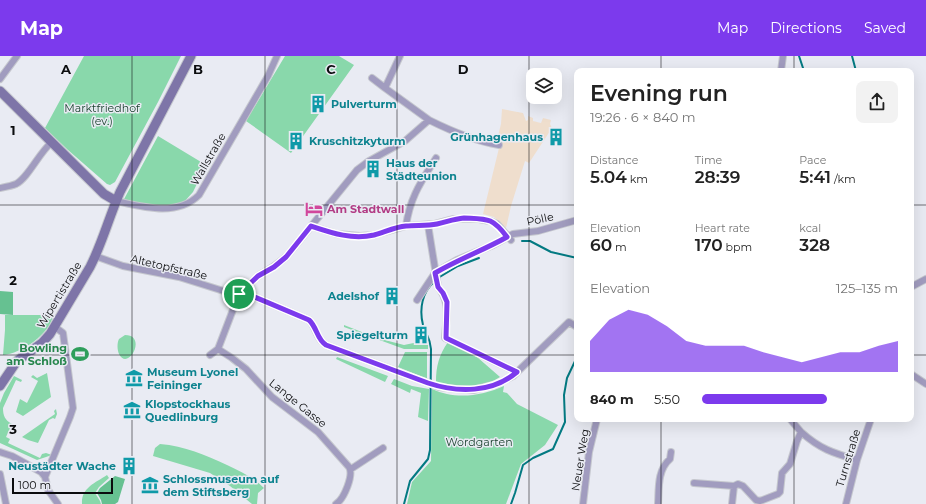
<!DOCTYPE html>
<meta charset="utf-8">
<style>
body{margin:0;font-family:Montserrat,sans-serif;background:#f2f2f2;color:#222;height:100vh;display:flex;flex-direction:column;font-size:15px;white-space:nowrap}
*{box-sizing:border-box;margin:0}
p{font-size:13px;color:#767676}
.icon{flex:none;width:22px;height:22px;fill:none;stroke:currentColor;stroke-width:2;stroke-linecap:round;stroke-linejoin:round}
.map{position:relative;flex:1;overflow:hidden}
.panel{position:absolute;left:574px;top:12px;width:340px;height:354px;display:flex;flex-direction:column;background:#fff;border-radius:8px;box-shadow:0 4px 16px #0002}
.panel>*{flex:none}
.buttons{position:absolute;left:526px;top:12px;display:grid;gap:8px}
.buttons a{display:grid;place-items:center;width:36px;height:36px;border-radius:8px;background:#fff;box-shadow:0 4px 16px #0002;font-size:20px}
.scale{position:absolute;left:12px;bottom:10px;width:101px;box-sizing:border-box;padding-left:4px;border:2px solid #0b0c0e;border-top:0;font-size:11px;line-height:14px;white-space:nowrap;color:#0b0c0e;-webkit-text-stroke:3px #e9ebf3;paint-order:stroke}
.pin{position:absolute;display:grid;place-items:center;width:34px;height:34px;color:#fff;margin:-17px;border:2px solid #fff;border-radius:50%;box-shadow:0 1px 4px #0007}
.round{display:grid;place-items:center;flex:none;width:42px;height:42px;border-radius:8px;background:#f2f2f2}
.head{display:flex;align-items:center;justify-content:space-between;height:68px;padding:0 16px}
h1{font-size:22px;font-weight:600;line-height:30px}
.figures{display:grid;grid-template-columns:repeat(3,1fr);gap:6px;height:68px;padding:4px 16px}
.figures div{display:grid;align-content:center}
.figures b{font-size:17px;font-weight:600}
.figures small{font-size:11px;font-weight:400}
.figures p{font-size:11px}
.chart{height:112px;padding:8px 16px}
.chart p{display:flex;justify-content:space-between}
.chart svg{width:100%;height:72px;margin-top:4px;fill:#7c3aed;opacity:.7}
ul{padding:0 16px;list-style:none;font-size:13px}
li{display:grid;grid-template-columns:64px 48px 1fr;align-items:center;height:30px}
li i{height:10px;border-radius:5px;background:#7c3aed}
header{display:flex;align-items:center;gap:24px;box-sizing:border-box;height:56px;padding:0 20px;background:#7c3aed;color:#fff}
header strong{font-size:19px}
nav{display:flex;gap:22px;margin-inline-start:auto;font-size:14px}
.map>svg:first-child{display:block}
.commercial{fill:#efdecd}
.green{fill:#89d8ab}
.forest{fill:#66c191}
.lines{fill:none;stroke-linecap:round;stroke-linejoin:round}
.stream{stroke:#037a82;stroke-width:2}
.street-casing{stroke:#c5c7ce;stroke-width:8}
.secondary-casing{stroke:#c5c7ce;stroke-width:11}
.street{stroke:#a19cbf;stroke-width:6}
.secondary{stroke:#7e75a8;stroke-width:9}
.route-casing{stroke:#fff;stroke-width:8}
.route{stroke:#7c3aed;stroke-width:5}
.grid{fill:none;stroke:#0b0c0e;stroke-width:1;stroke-opacity:0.55}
.labels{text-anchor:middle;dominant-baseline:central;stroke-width:3;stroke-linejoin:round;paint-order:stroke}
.culture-label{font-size:11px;font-weight:bold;fill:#0d838f;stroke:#e9ebf3;text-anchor:start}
.park-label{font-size:11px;fill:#143c28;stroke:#e9ebf3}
.street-label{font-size:11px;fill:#0b0c0e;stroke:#e9ebf3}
.hotel-label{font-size:11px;font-weight:bold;fill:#b23c85;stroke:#e9ebf3;text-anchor:start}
.leisure-label{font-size:11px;font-weight:bold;fill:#27864d;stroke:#e9ebf3;text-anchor:end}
.grid-label{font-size:13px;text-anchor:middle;font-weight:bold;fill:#0b0c0e;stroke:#e9ebf3;stroke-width:3;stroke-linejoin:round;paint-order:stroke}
</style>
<header>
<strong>Map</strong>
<nav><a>Map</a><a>Directions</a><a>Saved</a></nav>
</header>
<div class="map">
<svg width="926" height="448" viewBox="0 0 926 448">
<rect width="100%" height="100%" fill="#e9ebf3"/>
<path class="commercial" d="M 502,53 L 523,57 L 526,65 L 528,64 L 528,60 L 533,62 L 533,65 L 541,67 L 543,62 L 551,64 L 550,68 L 552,72 L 529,107 L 525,105 L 511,150 L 506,172 L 494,161 L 483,158 L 499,92 L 497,84 L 501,68 Z"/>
<path class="green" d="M 84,0 L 181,0 L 158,46 L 115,126 L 110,129 L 107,128 L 68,94 L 45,72 Z
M 285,0 L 339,0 L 354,9 L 291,97 L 246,65 Z
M 158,80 L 206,109 L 193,136 L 184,146 L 169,150 L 147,150 L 123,145 Z
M 5,259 L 53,259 C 51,277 21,298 3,299 L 5,274 Z
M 344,269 L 377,282 L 404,289 L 428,284 L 428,293 L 404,293 L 344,271 Z
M 125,279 C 148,279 128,316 119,298 C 117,293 117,287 119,283 Z
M 448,286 L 477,301 L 500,321 C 481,333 456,334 436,326 C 436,310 439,299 448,286 Z
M 405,296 L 427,296 L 427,323 L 398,311 Z
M 337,301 L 388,320 L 385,326 L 336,303 Z
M 47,317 L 51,341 L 23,360 L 16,356 L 20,343 L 27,347 L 38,325 L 31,321 L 33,319 L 37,322 Z
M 14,320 L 22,324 L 21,326 L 16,324 L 3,352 C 3,360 5,364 12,368 L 6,381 L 10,383 L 8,387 L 40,402 L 42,398 L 46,397 L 52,399 L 37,404 L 0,387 L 0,347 L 4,337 Z
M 394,323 L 412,330 L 429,333 L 428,365 L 418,361 L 421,337 L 411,333 L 410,337 L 391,328 Z
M 504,330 L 503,336 L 507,337 L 517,348 L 558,369 L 545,389 L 521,408 L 506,448 L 407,448 L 412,426 L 431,405 L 432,333 C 455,344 482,340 504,330 Z
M 56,353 L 57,358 L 55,363 L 53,362 L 49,364 L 38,387 L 28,384 L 22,381 L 55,358 L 54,355 Z
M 160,388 C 185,390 205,399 227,409 C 241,416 253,421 264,432 L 258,437 L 257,448 L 252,448 L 230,430 L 210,417 L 153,400 L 155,392 Z
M 107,419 L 109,422 L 99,431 L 95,437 L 100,445 L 101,448 L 82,448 C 81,432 95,427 107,419 Z"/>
<path class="forest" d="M 0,235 L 13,236 L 13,259 L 0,258 Z
M 115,420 L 125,423 L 118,446 L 115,448 L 102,448 L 101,444 L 97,437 L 100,432 Z"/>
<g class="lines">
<path class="stream" d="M 799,0 L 804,15
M 852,0 L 856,15
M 522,185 L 530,185 L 551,196 L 577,202
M 438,222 L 458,210 L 479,202
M 404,448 L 410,425 L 428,403 L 430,394 L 431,293 C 430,281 426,279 423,269 C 419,253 422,236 435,225
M 511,448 L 515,437 L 523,409 L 533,402 L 553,393 L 565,366 L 564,339 L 567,322 L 577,301"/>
<g class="street-casing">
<path id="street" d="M 400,0 L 385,32 L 429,64
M 781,15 L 783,0
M 372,22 L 385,32
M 0,23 L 17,0
M 0,132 C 5,131 11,130 16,128 C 28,122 39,97 51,87
M 116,145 C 143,151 177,161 199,139 L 268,20 L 277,0
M 428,169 L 438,231 C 451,246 446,263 445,282 L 517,316
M 311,170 L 337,178 L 360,180 L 374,179 L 406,170 L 434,168 L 453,163 L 479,163 L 490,165 L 497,168 L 511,184
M 406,170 C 410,141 421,126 436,102
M 95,200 L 123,210 L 179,221 L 230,237 L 250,239 L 309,264 C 316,271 317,284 326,289 L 439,331 L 456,333 L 473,334 L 497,328 L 513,320 L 569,266 L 577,271
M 911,231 L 926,223
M 239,238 L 258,220 L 273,211 L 286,201 L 357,114 L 369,105 L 405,85 L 429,64 C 451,75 474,85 499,89
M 417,244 L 435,217 L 457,204 L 493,189 L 513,178 L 538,175 L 577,164
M 218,293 L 232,302 L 246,313 L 272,341 L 318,376 L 349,411 C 354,419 344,443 336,448
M 218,293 L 239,238
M 210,299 L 218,293
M 911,318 L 926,328
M 790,363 L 801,376
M 0,396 L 12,400 L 41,416 L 45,421 L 48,434 L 58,448
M 351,413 L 383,392
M 0,418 L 6,448
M 45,421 L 70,361 L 73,352 L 63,277 L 55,271
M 694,427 L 734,430
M 583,448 L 589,396 L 597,363
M 658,448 C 659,433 657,414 670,403 L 671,396
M 732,448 L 734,430 L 738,428 L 743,430 L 756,444 L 760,445 L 778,438 L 780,436 L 782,417 L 790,408 L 797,385 L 801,376 C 820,393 833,397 857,404
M 846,448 L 857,404 L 871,363"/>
</g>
<g class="secondary-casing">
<path id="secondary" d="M 0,35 L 104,138 L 116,145
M 0,330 L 17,305 L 42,287 L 50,278 L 90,211 C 102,188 109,161 120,136 L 191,0"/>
</g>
<use href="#street" class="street"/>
<use href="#secondary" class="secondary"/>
</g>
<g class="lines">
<g class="route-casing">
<path id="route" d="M 464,162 C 487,163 492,161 507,181 C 484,194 459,203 435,217 L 438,231 L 443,237 L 447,246 L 446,282 L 517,316 C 492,337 458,337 428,327 L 326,289 C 317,284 317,271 309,264 L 250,239 L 239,238 L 258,220 L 274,211 L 286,201 L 311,170 C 332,177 352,184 374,179 C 385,176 395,171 406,170 C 417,169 427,170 437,168 C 447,166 453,163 464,162 Z"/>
</g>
<use href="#route" class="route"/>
</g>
<path class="grid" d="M 132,0 L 132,448M 265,0 L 265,448M 397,0 L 397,448M 529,0 L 529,448M 661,0 L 661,15M 794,0 L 794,15M 0,149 L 577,149M 911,149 L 926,149M 0,299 L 577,299M 911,299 L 926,299M 661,363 L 661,448M 794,363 L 794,448"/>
<defs>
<g id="building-bare" transform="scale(1.38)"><path d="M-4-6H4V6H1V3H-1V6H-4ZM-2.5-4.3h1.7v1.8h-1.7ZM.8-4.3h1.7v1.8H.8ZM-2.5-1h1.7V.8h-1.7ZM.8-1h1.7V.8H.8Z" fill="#0f9aa8" stroke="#e9ebf3" stroke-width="2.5" paint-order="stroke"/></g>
<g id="hotel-bare" transform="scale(1.38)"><path d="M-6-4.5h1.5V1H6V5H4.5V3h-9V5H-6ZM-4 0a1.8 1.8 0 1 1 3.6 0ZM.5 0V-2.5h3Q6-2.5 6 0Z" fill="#d1479c" stroke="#e9ebf3" stroke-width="2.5" paint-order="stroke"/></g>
<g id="stadium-bare" transform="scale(1.38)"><path d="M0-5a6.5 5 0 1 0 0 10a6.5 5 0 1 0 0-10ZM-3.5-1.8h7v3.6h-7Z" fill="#2e9e5b" stroke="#e9ebf3" stroke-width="2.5" paint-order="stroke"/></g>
<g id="museum-bare" transform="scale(1.38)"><path d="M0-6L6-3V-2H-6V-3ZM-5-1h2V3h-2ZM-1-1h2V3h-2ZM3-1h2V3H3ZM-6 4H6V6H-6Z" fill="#0f9aa8" stroke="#e9ebf3" stroke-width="2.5" paint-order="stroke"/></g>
</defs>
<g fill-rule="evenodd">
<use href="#building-bare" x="318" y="48"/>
<use href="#building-bare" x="556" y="81"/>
<use href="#building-bare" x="296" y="85"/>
<use href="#building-bare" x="373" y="113"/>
<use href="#hotel-bare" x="314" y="153"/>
<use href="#building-bare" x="392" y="240"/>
<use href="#building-bare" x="421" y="279"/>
<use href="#stadium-bare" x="80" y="298"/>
<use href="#museum-bare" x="134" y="322"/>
<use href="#museum-bare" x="132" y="354"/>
<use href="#building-bare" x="129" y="410"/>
<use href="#museum-bare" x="150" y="429"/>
</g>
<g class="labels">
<g class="culture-label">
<text x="331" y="48">Pulverturm</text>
<text x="543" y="81" text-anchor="end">Grünhagenhaus</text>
<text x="309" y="85">Kruschitzkyturm</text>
<text x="386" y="107">Haus der<tspan x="386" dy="13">Städteunion</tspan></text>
<text x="379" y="240" text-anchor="end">Adelshof</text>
<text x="408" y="279" text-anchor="end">Spiegelturm</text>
<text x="147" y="316">Museum Lyonel<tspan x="147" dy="13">Feininger</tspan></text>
<text x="145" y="348">Klopstockhaus<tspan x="145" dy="13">Quedlinburg</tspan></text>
<text x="116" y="410" text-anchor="end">Neustädter Wache</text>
<text x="163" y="423">Schlossmuseum auf<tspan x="163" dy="13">dem Stiftsberg</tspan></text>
</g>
<g class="park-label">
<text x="102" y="52">Marktfriedhof<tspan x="102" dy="13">(ev.)</tspan></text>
<text x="479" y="386">Wordgarten</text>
</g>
<g class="street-label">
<text transform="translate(208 103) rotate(-60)">Wallstraße</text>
<text transform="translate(540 163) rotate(-12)">Pölle</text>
<text transform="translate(169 211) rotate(13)">Altetopfstraße</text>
<text transform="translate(59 239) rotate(-59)">Wipertistraße</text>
<text transform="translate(298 347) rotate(39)">Lange Gasse</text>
<text transform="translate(848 402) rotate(-73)">Turnstraße</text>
<text transform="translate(580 404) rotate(-81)">Neuer Weg</text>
</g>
<g class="hotel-label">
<text x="327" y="153">Am Stadtwall</text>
</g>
<g class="leisure-label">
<text x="67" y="292">Bowling<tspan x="67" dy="13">am Schloß</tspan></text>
</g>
</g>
<g class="grid-label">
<text x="66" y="18">A</text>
<text x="198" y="18">B</text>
<text x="331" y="18">C</text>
<text x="463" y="18">D</text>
<text x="13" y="79">1</text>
<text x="13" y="229">2</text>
<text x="13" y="378">3</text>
</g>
</svg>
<div class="buttons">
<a><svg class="icon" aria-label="layers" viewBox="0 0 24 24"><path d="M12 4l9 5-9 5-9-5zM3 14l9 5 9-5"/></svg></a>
</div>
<div class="scale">100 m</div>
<div class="pin" style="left:239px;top:238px;background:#1e9e55"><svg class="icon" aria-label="arrive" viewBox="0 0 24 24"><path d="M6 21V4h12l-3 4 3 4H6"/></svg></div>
<section class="panel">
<div class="head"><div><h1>Evening run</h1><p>19:26 · 6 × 840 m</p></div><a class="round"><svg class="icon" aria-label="share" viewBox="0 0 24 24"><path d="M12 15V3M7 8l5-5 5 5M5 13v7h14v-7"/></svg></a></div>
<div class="figures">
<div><p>Distance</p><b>5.04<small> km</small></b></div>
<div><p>Time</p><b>28:39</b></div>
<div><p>Pace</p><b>5:41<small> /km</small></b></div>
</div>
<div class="figures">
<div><p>Elevation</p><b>60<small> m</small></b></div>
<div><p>Heart rate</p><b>170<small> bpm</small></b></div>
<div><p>kcal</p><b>328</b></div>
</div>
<div class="chart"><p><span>Elevation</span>125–135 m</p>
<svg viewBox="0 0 160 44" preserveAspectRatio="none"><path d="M0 44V25L10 12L20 6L30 9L40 16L50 25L60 28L70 28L80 28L90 32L100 35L110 38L120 35L130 32L140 32L150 28L160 25V44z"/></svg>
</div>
<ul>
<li><b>840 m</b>5:50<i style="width:64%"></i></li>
</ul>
</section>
</div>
